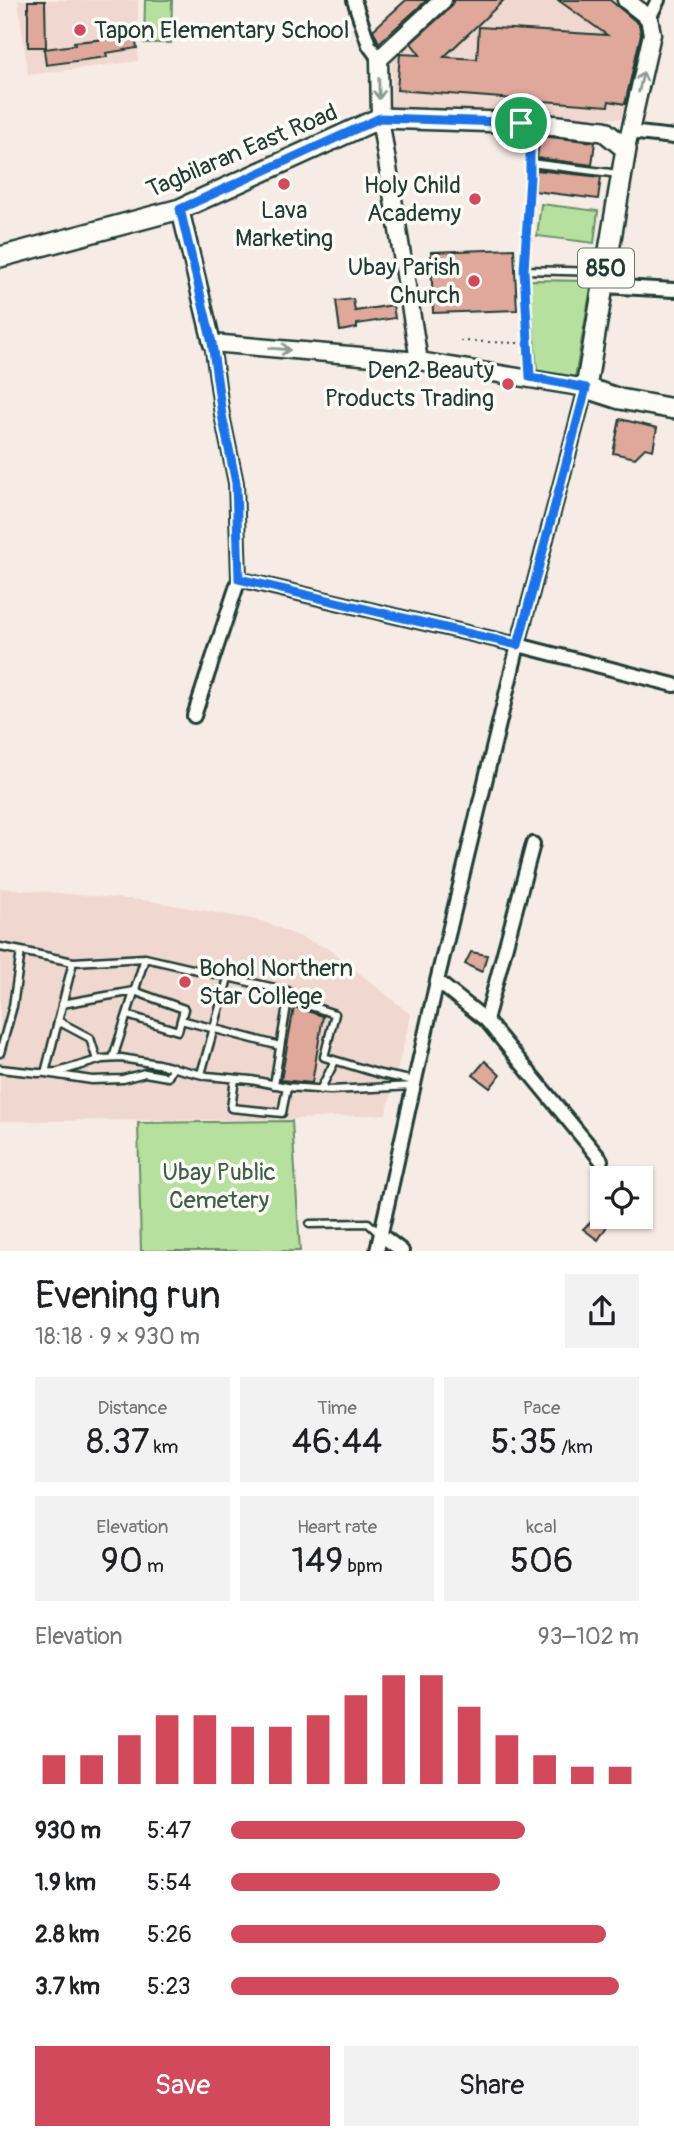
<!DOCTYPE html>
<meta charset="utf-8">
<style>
body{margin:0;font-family:Pangolin,sans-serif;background:#f2f2f2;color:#202124;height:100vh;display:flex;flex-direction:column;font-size:26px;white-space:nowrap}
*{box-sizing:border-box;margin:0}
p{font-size:23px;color:#757577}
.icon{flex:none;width:38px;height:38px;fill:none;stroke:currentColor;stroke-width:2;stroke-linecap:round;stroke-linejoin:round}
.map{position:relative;height:1251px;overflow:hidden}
.side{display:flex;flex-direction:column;background:#fff;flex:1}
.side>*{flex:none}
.buttons{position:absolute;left:590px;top:1166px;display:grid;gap:14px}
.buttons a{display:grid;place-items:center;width:63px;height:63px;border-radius:0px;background:#fff;box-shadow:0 2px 5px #0004;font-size:35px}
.pin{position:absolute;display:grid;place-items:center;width:60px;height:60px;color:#fff;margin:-30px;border:4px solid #fff;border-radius:50%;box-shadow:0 2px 7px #0007}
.round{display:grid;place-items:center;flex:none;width:74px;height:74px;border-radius:0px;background:#f2f2f2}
.headline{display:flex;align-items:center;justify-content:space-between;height:119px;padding:0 35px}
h1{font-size:38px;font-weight:600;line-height:52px}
.stats{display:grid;grid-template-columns:repeat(3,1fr);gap:10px;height:119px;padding:7px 35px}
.stats div{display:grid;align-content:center;border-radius:0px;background:#f2f2f2;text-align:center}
.stats b{font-size:35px;font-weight:600}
.stats small{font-size:19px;font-weight:400}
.stats p{font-size:19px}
.chart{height:196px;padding:14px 35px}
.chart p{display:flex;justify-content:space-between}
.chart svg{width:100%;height:126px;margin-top:7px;stroke:#d1495b;stroke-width:6}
.primary-button{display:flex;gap:14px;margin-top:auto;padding:14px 35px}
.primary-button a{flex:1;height:80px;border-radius:0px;background:#d1495b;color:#fff;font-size:28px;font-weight:600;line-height:80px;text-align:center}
.primary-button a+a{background:#f2f2f2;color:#202124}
ul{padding:0 35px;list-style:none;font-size:23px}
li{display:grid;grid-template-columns:112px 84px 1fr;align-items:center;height:52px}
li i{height:18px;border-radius:9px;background:#d1495b}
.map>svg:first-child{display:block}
.built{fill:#f0d7cf}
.green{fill:#b5e09d;stroke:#6a8e68;stroke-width:2}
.building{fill:#e0a79b;stroke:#1f3d34;stroke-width:2}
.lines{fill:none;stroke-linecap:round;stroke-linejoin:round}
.service-casing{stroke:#1f3d34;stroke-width:11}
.minor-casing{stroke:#1f3d34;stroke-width:18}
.tertiary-casing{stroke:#1f3d34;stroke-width:21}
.primary-casing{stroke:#1f3d34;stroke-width:24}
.path{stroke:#1f3d34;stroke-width:2;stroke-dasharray:2 5;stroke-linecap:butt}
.service{stroke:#fdfcf7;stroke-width:6}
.minor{stroke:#fdfcf7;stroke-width:12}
.tertiary{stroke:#fdfcf7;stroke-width:16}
.primary{stroke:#fdfcf7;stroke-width:19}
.oneway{stroke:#8e9c96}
.route-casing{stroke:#fff;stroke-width:14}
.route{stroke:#1a73e8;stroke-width:9}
.poi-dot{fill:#d1495b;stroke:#fdfcf7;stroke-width:2.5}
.labels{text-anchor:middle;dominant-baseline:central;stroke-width:7;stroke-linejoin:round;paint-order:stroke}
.shield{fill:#fdfcf7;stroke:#62766e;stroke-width:2}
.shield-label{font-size:23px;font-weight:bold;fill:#1f3d34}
.poi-label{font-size:24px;fill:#1f3d34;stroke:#fdfcf7;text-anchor:end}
.street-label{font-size:24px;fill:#1f3d34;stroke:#fdfcf7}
.park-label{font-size:24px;fill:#3d5e49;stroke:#fdfcf7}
</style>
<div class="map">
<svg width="674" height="1251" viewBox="0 0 674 1251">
<rect width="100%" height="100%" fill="#f7ebe5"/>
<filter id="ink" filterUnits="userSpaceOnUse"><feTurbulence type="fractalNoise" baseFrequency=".0143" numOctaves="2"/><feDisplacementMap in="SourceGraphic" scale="14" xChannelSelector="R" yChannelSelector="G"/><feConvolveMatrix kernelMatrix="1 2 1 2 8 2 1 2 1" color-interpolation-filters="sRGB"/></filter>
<g filter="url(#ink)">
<path class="built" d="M 18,0 L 138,0 L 138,61 L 28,75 Z
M 449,0 L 618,0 L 644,21 L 646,36 L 627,119 L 392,106 L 391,52 Z
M 0,888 L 150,901 L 262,921 L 331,950 L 411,1015 L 386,1114 L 299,1119 L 0,1121 Z"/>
<path class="green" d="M 145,0 L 172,0 L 171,43 L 144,43 Z
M 541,204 L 598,211 L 594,243 L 537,236 Z
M 529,280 L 592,281 L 575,378 L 537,371 Z
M 292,1121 L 300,1251 L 141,1251 L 138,1123 Z"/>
<path class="building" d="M 406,0 L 427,0 L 379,43 L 373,30 Z
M 454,0 L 504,0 L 444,57 L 477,59 L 479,27 L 607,35 L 558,0 L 610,0 L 639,24 L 641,34 L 625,104 L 609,101 L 608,106 L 397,90 L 400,54 L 420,55 L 411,43 L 450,8 Z
M 28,1 L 45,1 L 46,47 L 28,47 Z
M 134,32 L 137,48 L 106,53 L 107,57 L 46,65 L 44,49 L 75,45 L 74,42 L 107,39 L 106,36 Z
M 540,136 L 595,142 L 592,165 L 537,158 Z
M 536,170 L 601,177 L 598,199 L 535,191 Z
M 514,249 L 517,310 L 433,313 L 431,252 Z
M 353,299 L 355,311 L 393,305 L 395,318 L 357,324 L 357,328 L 340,331 L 336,301 Z
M 620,419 L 657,428 L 653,450 L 645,448 L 635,458 L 613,453 Z
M 471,952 L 487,955 L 482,972 L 465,964 Z
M 294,1007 L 323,1016 L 312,1083 L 281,1080 Z
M 485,1061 L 500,1075 L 490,1088 L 473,1075 Z
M 595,1218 L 607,1226 L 598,1240 L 583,1229 Z"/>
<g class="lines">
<g class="service-casing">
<path id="service" d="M 530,125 L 530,178 L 524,270 L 603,272
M 530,163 L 619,174
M 524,270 L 530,376
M 0,947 L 21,951
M 145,958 L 73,962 L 45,1073 L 92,1080 L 123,1079 L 145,1073 L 168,1077 L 173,1067
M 62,1004 L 134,991 L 184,1009 L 178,1031 L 127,1015
M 181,1020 L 280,1046
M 58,1021 L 90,1038 L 97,1060
M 0,1053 L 13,1006 L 21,951 L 73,962
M 113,1058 L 145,958 L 288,991 L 288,999
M 0,1069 L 38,1073 L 58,1072 L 102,1059 L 121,1058 L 158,1064 L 207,1076 L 251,1080 L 287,1087 L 330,1090 L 414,1086
M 201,1074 L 228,978
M 235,1079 L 231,1108 L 282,1113 L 287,1087
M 274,1085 L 288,999 L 335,1014 L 324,1057 L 380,1074 L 415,1081
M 320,1090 L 335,1061
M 310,1224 L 368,1223 L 381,1235"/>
</g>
<g class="minor-casing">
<path id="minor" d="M 354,0 L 369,45 L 379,59
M 649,18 L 658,0
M 629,132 L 674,137
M 603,286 L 674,290
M 239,579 L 518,645 L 674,685
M 194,716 L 239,579 L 236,483 L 222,415 L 212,343
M 437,981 L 486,1020 L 601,1160
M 486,1020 L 533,844
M 381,1235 L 402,1251
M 377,1251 L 437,981 L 518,645 L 586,388"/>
</g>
<g class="tertiary-casing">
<path id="tertiary" d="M 626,149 L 652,34 L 649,18 L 626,0
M 180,209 L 212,343 L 419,361 L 586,388
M 419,361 L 380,118 L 379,59 L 443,0"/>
</g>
<g class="primary-casing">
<path id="primary" d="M 0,257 L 180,209 L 380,118 L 530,123 L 604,131 L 626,149 L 586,388 L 620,399 L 674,409"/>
</g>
<path class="path" d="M 460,341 L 518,343"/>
<use href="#service" class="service"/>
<use href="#minor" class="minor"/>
<use href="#tertiary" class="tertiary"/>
<use href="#primary" class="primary"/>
</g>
<defs><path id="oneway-shaft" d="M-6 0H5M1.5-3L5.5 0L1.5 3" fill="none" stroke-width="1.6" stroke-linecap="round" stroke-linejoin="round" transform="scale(1.75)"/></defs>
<g class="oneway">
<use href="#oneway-shaft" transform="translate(641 82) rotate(-77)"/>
<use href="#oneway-shaft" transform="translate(379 89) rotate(89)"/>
<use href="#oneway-shaft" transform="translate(280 349) rotate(5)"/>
</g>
</g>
<g class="lines" filter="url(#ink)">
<g class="route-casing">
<path id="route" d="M 380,118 L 530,123 L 530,177 L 524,270 L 530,377 L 586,388 L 518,645 L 239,579 L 236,483 L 222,415 L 212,343 L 180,209 Z"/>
</g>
<use href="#route" class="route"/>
</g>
<g class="poi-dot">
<circle cx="80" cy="30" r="7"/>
<circle cx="284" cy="184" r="7"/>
<circle cx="475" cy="199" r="7"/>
<circle cx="474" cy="281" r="7"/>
<circle cx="508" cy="384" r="7"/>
<circle cx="185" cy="982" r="7"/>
</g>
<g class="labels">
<rect class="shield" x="578" y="248.5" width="56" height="39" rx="5"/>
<g class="shield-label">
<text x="606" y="268">850</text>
</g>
<g class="poi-label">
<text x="94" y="30" text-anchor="start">Tapon Elementary School</text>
<text x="461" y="185">Holy Child<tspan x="461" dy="28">Academy</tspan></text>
<text x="284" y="210" text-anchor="middle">Lava<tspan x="284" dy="28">Marketing</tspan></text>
<text x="460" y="267">Ubay Parish<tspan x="460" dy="28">Church</tspan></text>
<text x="494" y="370">Den2 Beauty<tspan x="494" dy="28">Products Trading</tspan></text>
<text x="199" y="968" text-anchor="start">Bohol Northern<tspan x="199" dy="28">Star College</tspan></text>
</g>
<g class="street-label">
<text transform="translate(242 151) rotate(-23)">Tagbilaran East Road</text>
</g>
<g class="park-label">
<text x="219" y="1172">Ubay Public<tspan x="219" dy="28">Cemetery</tspan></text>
</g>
</g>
</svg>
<div class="buttons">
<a><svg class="icon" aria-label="locate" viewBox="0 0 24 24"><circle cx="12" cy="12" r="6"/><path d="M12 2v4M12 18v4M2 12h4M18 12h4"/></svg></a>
</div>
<div class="pin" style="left:521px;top:123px;background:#1e9e55"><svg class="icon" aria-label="arrive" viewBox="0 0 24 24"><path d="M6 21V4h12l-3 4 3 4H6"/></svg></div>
</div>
<section class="side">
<div class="headline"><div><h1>Evening run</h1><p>18:18 · 9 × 930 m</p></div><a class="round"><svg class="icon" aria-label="share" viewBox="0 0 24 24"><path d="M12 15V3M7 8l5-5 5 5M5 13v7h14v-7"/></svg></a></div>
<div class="stats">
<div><p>Distance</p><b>8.37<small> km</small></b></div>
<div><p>Time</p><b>46:44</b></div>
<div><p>Pace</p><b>5:35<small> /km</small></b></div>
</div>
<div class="stats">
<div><p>Elevation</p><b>90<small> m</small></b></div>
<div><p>Heart rate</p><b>149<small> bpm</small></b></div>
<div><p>kcal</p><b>506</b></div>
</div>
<div class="chart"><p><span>Elevation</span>93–102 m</p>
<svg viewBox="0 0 160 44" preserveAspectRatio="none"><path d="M5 44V34M15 44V34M25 44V27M35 44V20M45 44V20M55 44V24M65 44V24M75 44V20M85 44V13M95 44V6M105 44V6M115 44V17M125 44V27M135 44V34M145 44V38M155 44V38"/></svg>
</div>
<ul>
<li><b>930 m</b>5:47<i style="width:72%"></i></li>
<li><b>1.9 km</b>5:54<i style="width:66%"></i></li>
<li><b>2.8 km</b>5:26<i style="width:92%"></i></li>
<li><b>3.7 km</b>5:23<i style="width:95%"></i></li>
</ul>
<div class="primary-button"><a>Save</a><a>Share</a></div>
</section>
